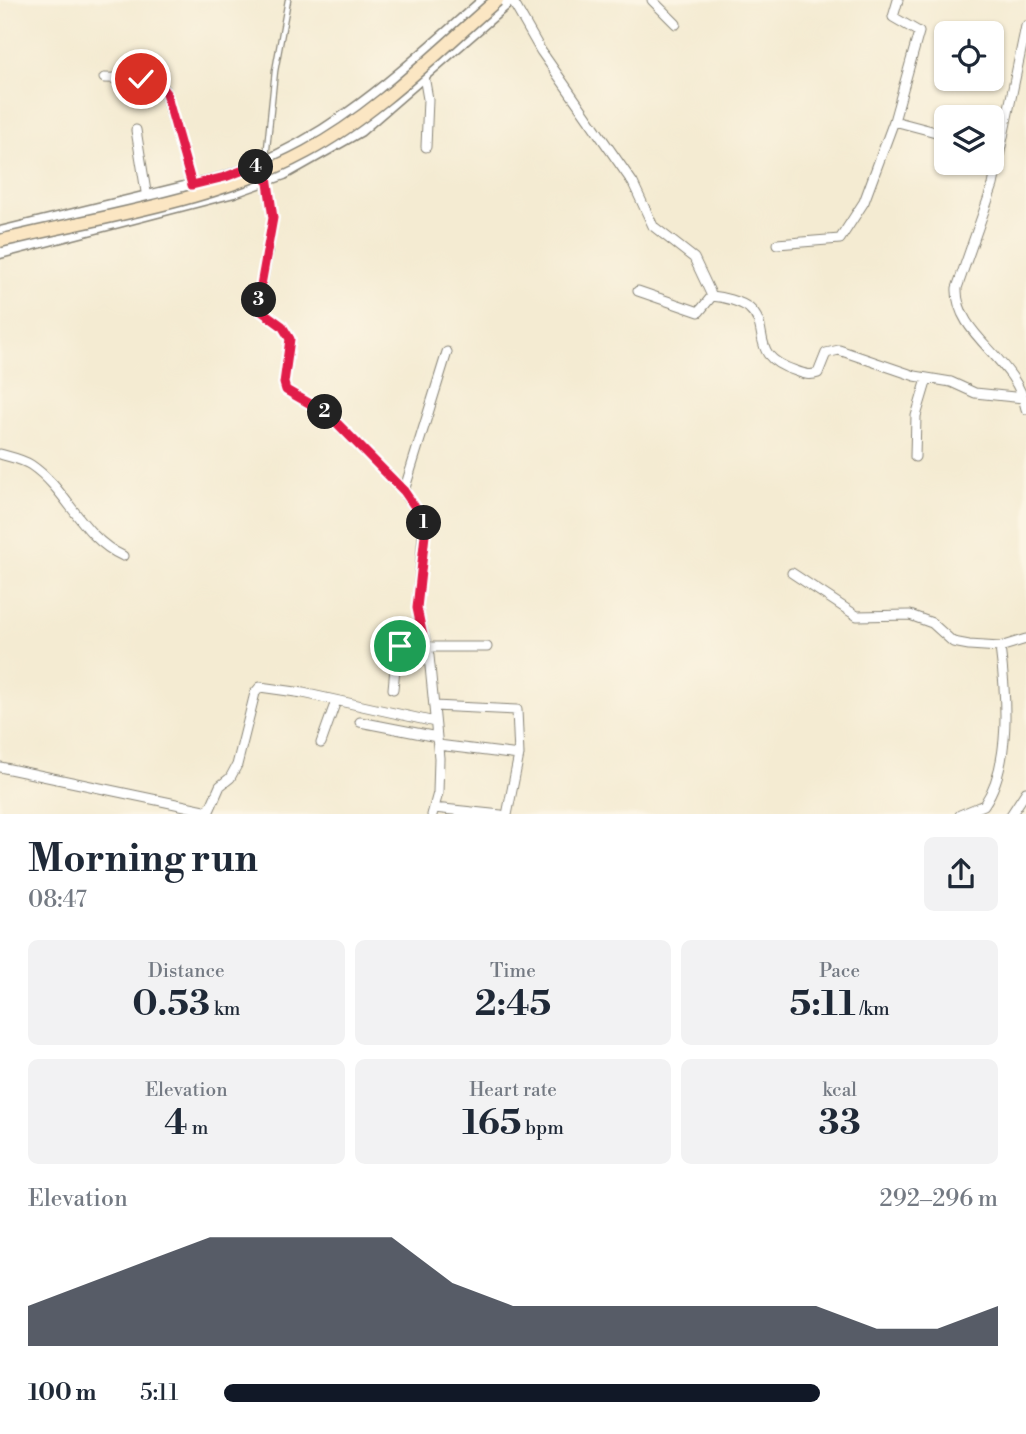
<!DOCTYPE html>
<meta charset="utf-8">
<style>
body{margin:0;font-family:"Libre Bodoni",serif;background:#f2f2f3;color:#1f2937;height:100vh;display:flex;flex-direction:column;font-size:26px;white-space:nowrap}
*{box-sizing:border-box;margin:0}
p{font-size:23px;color:#747a83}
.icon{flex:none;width:38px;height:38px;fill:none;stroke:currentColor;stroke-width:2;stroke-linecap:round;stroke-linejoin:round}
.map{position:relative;height:814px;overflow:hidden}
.drawer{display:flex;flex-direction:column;background:#fff;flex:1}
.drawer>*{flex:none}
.controls{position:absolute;left:934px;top:21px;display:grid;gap:14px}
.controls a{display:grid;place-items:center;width:70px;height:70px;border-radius:10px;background:#fff;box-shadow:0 2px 5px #0004;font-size:35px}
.pin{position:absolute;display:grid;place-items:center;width:60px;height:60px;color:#fff;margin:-30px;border:4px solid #fff;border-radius:50%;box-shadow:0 2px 7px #0007}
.km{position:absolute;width:35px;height:35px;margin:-18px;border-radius:50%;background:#222;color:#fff;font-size:19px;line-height:35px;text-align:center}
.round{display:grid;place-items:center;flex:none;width:74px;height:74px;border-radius:10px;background:#f2f2f3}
.summary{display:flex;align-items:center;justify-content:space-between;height:119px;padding:0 28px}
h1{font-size:38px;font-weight:800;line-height:52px}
.stats{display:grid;grid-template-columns:repeat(3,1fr);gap:10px;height:119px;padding:7px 28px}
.stats div{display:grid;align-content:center;border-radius:10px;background:#f2f2f3;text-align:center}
.stats b{font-size:35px;font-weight:800}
.stats small{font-size:19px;font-weight:400}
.stats p{font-size:19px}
.chart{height:196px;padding:14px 28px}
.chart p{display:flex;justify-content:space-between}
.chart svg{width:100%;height:126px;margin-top:7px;fill:#111827;opacity:.7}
ul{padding:0 28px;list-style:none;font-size:23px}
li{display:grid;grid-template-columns:112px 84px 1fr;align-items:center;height:52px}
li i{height:18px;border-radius:9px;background:#111827}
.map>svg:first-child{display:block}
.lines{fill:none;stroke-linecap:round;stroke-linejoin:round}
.service-casing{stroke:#888477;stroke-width:7}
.minor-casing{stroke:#888477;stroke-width:11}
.tertiary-casing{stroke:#888477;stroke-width:13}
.service{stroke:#fff;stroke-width:4.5}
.minor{stroke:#fff;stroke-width:9}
.tertiary{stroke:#fff;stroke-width:10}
.secondary-bridge-casing{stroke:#888477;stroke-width:15;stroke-linecap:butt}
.secondary-bridge{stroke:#fbe6c3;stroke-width:12}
.route-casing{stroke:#fff;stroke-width:14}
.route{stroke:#e11d48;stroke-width:9}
</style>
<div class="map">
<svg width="1026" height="815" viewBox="0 0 1026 815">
<rect width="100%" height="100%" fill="#fcf5e5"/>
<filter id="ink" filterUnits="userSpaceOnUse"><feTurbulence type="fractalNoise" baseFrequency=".0143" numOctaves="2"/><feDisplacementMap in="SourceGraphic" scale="14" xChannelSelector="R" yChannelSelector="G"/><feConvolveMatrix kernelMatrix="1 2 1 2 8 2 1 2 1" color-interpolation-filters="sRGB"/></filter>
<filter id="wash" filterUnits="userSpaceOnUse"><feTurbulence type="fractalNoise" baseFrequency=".00686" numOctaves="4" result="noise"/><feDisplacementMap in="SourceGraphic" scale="28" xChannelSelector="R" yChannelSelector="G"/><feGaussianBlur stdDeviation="1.57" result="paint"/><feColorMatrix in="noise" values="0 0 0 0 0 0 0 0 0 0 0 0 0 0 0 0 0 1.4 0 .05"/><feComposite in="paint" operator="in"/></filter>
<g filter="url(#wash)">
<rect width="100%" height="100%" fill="#f4ebd2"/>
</g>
<g filter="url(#ink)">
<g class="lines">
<g class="service-casing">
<path id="service" d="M 266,158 L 275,71 L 288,0"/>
</g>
<g class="minor-casing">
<path id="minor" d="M 512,0 L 541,51 L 633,183 L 653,226 L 694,258 L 712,296
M 652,0 L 676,24
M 1026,26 L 993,185 L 957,288 C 955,336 1016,357 1026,409
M 424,76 L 428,99 L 426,147
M 104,78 L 149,79 L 163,86 L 192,185
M 894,121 L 919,32 L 893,17 L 898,0
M 136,130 L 147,198
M 266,174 L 273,218 L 259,302 L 260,310 L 282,326 L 290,339 L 284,383 L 286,390 L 328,414 L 404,491 L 424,523 L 417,608 L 429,656 L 439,758 L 438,793 L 432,815
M 777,244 L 840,239 L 864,202 L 894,121 L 947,135
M 638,291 L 699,312 L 712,296 C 723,297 740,301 749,308 C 773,329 746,355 796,371 C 804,374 810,376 818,373 L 826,353 L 839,350 L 915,376 L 951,382 L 975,393 L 1024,398
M 0,454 C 10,457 22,459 31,465 C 68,490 81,537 123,556
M 915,457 L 916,416 L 927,379
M 404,491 L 447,352
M 792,573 L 857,616 L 910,615 L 932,623 L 953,642 L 969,645 L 1000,647 L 1026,639
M 393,689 L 397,647 L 487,647
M 434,706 L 517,710 L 519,755 L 507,815
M 360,722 L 437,737
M 321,743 L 336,701
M 438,745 L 519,755
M 0,767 L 209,811 L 220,786 L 230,778 L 237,765 L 255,693 L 260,687 L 303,693 L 435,722
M 434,808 L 501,815
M 960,815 L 984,805 C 1012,764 1006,694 1000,647
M 1011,815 L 1026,792"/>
</g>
<g class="tertiary-casing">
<path id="tertiary" d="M 0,232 L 225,177 C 331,142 402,71 484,0
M 0,253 L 234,192 L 284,174 L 360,131 L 511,0"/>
</g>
<use href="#service" class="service"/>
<use href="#minor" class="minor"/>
<use href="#tertiary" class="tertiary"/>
<g class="secondary-bridge-casing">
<path id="secondary-bridge" d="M 0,241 C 99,217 216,201 306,152 C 377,114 436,53 497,0"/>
</g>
<use href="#secondary-bridge" class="secondary-bridge"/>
</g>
</g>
<g class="lines" filter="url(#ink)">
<g class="route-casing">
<path id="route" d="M 141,79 L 157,82 L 166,93 L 192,185 L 225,177 L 265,162 L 273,218 L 258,302 L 260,310 L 282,326 L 290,339 L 284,383 L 286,390 L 328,414 L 404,491 L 419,513 L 425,535 L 417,608 L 425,646 L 400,646"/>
</g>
<use href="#route" class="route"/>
</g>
</svg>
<div class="controls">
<a><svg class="icon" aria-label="locate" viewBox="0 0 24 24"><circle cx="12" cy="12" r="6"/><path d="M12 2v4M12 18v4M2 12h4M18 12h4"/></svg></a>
<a><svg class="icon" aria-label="layers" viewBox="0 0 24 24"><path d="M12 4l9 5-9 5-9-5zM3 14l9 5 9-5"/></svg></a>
</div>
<div class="pin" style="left:400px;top:646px;background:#1e9e55"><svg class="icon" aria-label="arrive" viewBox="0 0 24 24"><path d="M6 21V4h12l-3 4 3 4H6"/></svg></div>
<div class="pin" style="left:141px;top:79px;background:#d93025"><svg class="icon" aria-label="check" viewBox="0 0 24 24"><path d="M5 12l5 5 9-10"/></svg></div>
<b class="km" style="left:424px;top:523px">1</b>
<b class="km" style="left:325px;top:412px">2</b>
<b class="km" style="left:259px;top:300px">3</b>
<b class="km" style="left:256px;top:167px">4</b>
</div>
<section class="drawer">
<div class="summary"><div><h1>Morning run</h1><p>08:47</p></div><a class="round"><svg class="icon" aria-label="share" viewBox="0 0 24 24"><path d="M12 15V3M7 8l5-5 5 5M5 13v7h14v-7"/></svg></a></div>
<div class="stats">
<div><p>Distance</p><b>0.53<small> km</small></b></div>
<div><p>Time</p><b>2:45</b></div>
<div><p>Pace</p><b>5:11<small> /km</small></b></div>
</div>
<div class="stats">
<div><p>Elevation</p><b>4<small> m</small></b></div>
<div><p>Heart rate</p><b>165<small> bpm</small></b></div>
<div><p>kcal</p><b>33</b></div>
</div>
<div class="chart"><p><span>Elevation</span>292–296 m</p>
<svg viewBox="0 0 160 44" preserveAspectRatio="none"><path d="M0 44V30L10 22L20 14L30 6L40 6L50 6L60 6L70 22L80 30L90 30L100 30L110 30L120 30L130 30L140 38L150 38L160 30V44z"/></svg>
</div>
<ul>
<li><b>100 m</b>5:11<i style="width:77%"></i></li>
</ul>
</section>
